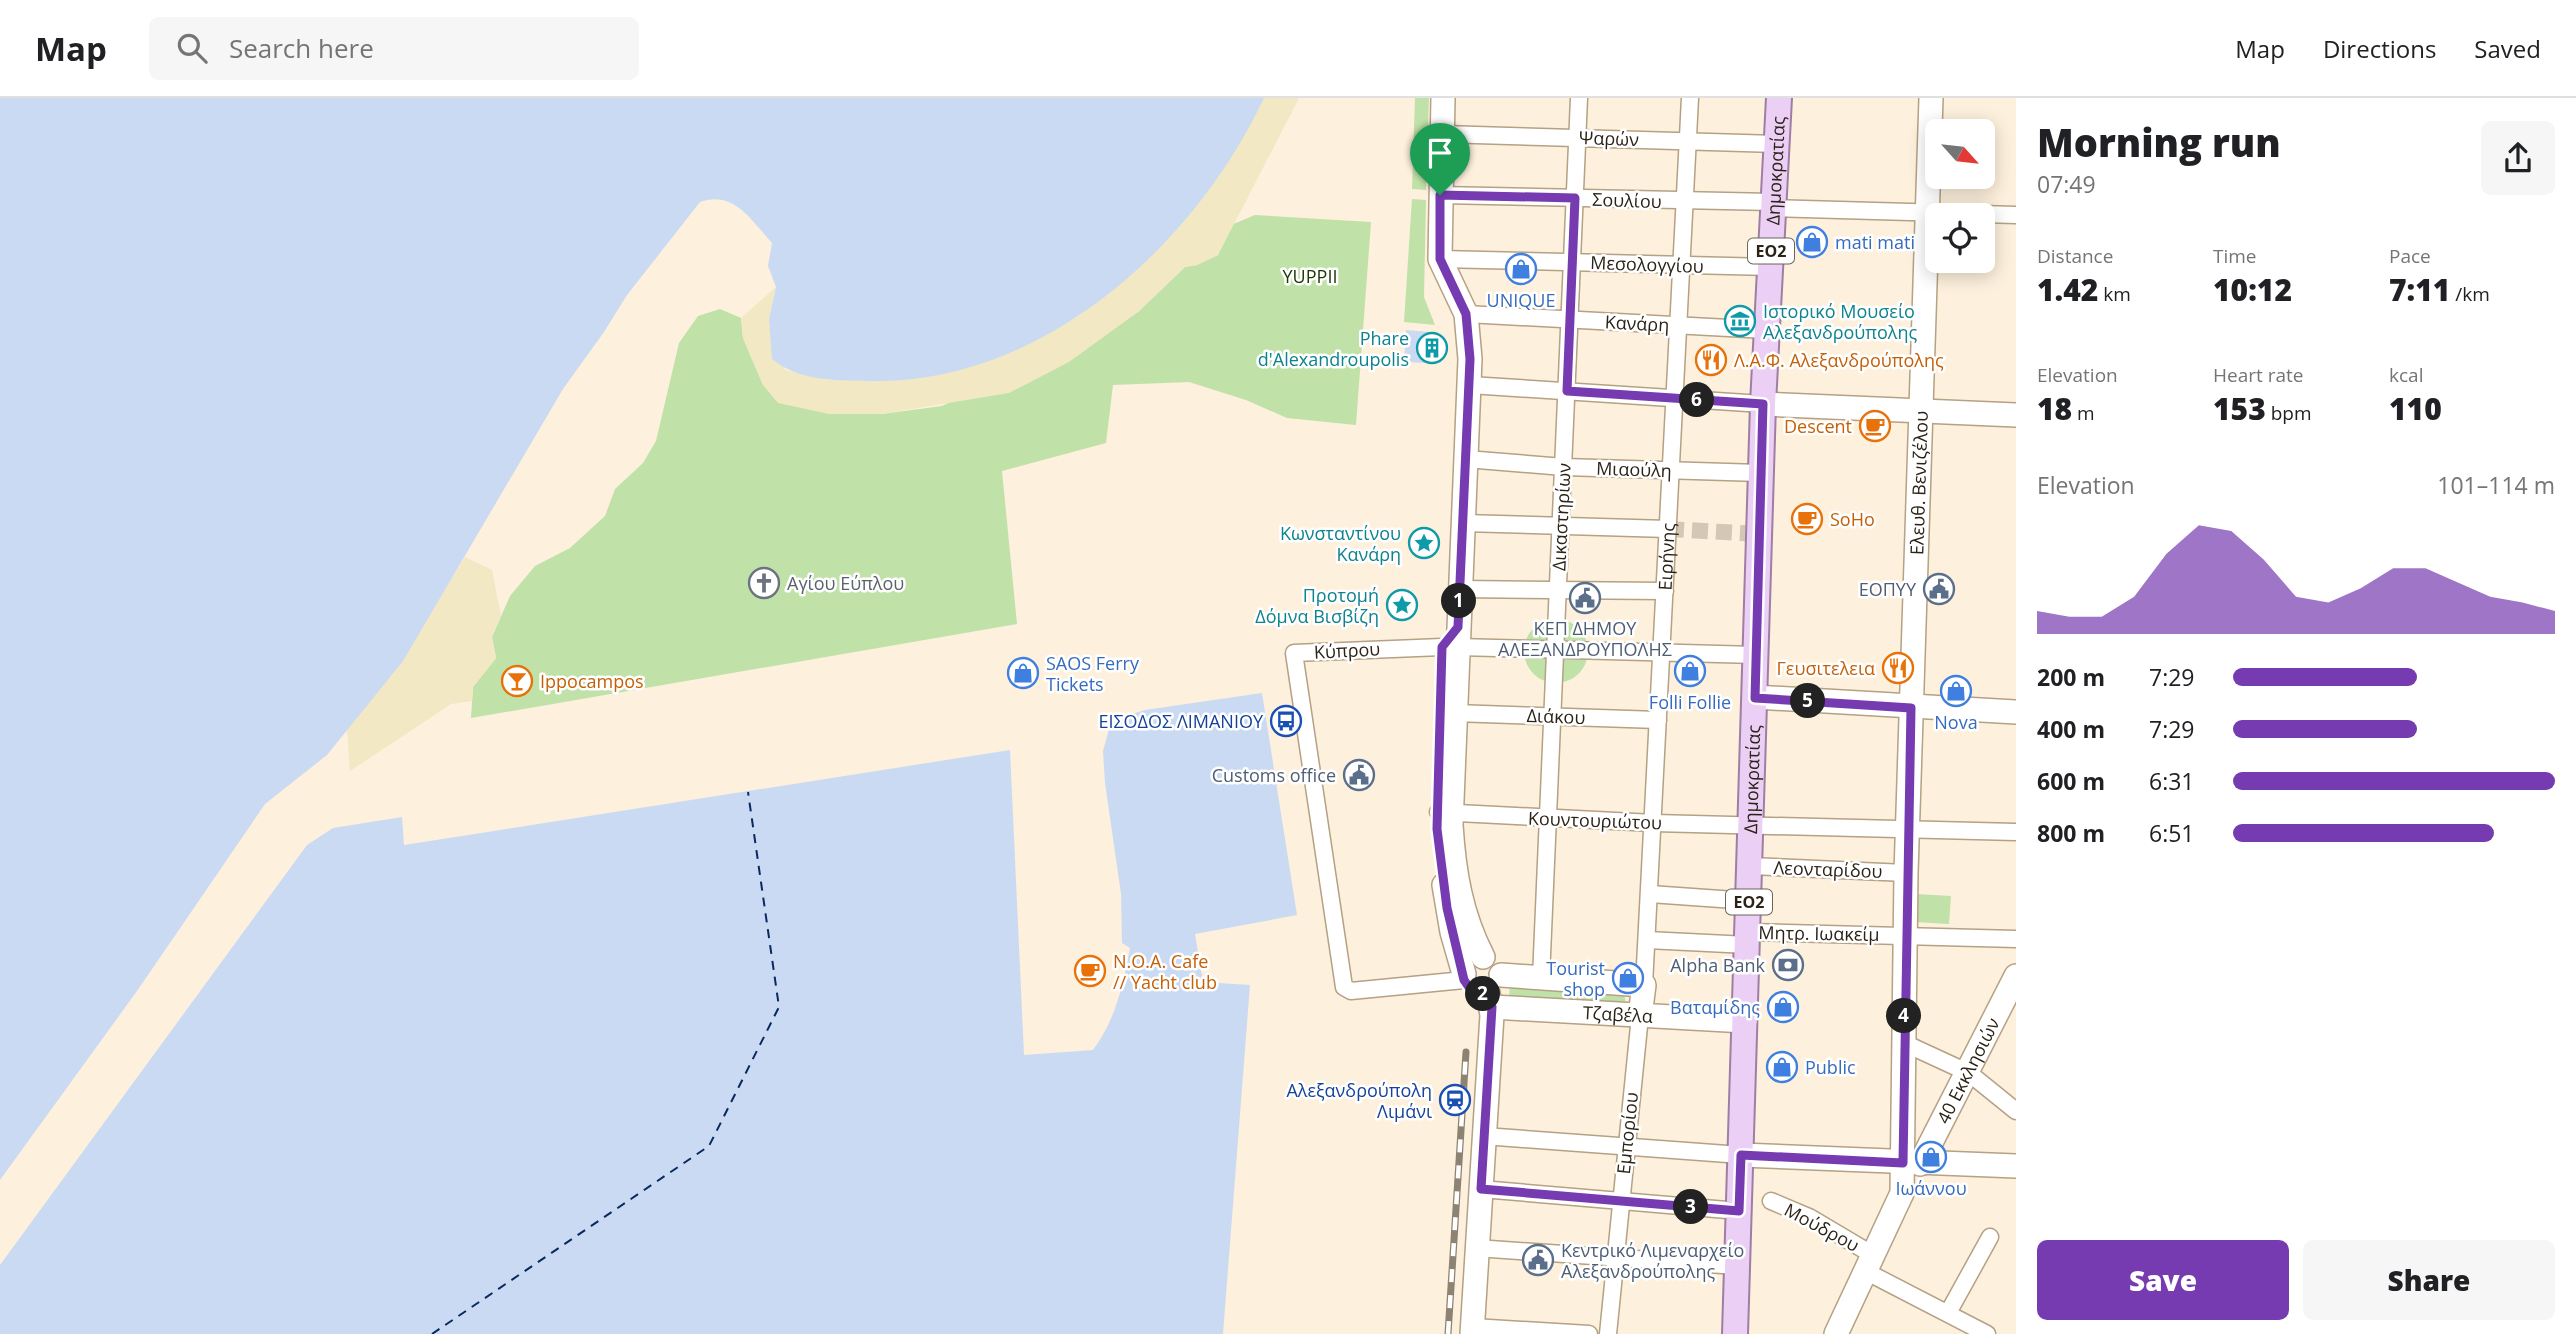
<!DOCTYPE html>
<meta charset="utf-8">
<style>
body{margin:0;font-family:"Open Sans",sans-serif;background:#f6f6f6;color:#202124;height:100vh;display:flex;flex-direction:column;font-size:26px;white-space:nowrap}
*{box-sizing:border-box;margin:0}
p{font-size:23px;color:#757577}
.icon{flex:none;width:38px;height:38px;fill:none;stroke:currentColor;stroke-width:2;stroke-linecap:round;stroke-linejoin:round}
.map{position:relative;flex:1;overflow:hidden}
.drawer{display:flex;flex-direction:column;background:#fff;width:560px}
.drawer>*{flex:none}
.needle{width:46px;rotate:117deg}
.tools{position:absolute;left:1925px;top:21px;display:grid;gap:14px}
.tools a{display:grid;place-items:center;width:70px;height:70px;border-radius:10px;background:#fff;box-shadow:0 4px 18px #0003;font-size:35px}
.pin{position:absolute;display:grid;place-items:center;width:60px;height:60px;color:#fff;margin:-72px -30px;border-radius:50% 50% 50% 0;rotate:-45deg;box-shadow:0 0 7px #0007}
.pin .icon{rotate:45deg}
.km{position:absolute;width:35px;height:35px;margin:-18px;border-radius:50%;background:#222;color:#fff;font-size:19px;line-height:35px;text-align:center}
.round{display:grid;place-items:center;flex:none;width:74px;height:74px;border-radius:10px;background:#f6f6f6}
.headline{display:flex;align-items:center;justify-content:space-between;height:119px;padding:0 21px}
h1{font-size:38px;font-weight:800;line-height:52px}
.stats{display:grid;grid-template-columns:repeat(3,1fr);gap:10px;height:119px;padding:7px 21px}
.stats div{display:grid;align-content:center}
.stats b{font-size:30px;font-weight:800}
.stats small{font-size:19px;font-weight:400}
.stats p{font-size:19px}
.chart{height:196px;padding:14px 21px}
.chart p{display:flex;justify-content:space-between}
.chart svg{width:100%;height:126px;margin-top:7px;fill:#763bb0;opacity:.7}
.action{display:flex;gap:14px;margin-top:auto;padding:14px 21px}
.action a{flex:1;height:80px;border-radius:10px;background:#763bb0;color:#fff;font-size:28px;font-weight:800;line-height:80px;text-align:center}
.action a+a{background:#f6f6f6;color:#202124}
ul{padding:0 21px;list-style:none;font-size:23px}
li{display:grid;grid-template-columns:112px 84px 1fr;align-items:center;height:52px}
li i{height:18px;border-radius:9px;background:#763bb0}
header{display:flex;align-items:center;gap:42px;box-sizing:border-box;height:98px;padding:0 35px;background:#fff;border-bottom:2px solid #e0e0e0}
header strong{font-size:33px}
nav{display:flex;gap:38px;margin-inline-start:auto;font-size:24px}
.search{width:490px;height:63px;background:#f6f6f6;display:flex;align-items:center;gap:18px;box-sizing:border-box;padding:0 24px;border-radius:10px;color:#757577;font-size:26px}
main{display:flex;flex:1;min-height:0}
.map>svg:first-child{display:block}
.green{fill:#c0e1a8}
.sand{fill:#f2e8c3}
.water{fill:#cadaf3}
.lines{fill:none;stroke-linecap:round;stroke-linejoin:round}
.ferry{stroke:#08295e;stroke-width:2;stroke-dasharray:9 7;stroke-linecap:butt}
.street-tunnel{stroke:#d3c7b5;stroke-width:16;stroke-dasharray:16 8;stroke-linecap:butt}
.street-casing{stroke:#b5a183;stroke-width:19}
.secondary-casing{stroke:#b5a183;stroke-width:26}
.primary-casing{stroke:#9f7ea3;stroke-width:28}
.street{stroke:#fff;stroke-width:16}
.secondary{stroke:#fff;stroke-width:23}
.primary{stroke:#ebcff5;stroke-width:24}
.rail-casing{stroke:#8d8373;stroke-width:7}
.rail{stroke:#fff;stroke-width:4.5;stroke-dasharray:13;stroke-linecap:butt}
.route-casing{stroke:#fff;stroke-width:14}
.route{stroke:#763bb0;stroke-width:9}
.labels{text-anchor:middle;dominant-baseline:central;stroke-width:5;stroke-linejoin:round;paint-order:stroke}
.shield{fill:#fff;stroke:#6b655d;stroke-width:2}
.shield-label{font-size:16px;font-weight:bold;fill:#2b2317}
.street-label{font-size:18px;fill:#2b2317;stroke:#fff}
.shop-label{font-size:18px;fill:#366cbe;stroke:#fff}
.park-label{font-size:18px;fill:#203708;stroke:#fff}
.culture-label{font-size:18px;fill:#0d838f;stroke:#fff;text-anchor:end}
.food-label{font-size:18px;fill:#c56008;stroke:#fff;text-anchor:start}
.worship-label{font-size:18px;fill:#5b616d;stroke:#fff;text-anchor:start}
.service-label{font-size:18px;fill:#4e5e75;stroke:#fff;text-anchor:end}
.transit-label{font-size:18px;fill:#164399;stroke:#fff;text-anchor:end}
</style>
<header>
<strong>Map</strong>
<div class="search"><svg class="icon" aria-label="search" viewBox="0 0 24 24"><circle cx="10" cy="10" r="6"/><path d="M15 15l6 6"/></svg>Search here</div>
<nav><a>Map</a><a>Directions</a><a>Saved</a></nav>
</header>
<main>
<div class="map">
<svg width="2016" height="1236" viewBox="0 0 2016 1236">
<rect width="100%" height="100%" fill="#fdf0dc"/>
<path class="green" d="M 1415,0 L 1429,0 L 1426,92 L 1412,91 Z
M 1412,101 L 1426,102 L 1424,199 L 1435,227 L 1404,224 Z
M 1255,117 L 1371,124 L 1356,327 L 1287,320 L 1246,302 L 1189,284 L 1113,287 L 1106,345 L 1002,373 L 1017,526 L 471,620 L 473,589 L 496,560 L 492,539 L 510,498 L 535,468 L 570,450 L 605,418 L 615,391 L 643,365 L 656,343 L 679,245 L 698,218 L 720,211 L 741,220 L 743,240 L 763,287 L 829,316 L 882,316 L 942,308 L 1138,214 L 1185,169 L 1197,167 L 1218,157 L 1231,127 Z
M1524 553a32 32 0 1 1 64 0a32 32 0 1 1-64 0Z
M 1917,796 L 1951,798 L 1949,826 L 1915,824 Z
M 1510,886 L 1624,895 L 1626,907 L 1509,900 Z"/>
<path class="sand" d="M 1264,0 L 1299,0 L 1218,157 L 1197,167 L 1185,169 L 1138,214 L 1069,264 L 1009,295 L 882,316 L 829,316 L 778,305 L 763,287 L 743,240 L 741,220 L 776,189 L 769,221 L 785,272 L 829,282 L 1075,220 L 1121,185 L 1175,133 L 1217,80 Z
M 465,459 L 492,472 L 501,518 L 492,539 L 496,560 L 473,589 L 472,603 L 451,606 L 350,673 L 347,631 L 398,568 Z"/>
<path class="water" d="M 0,0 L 1264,0 C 1194,149 1040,288 867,283 C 834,282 798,283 772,261 L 769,221 L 776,189 L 768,168 L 772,145 C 751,122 734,92 700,104 L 627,197 L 604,234 L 563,291 L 403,563 L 327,657 L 265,706 L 137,893 L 0,1082 Z
M 1406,232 L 1430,234 L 1430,245 L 1425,252 L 1427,265 L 1404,264 Z
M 1262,595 L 1297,817 L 1195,836 L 1203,884 L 1250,887 L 1223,1236 L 0,1236 L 0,1167 L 307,747 L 333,730 L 402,719 L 404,747 L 1010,652 L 1024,957 L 1093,952 C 1116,921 1123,887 1130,850 L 1122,845 L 1121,796 L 1105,685 L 1103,653 L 1109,631 L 1122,619 L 1145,612 Z"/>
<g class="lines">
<path class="ferry" d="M 432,1236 L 709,1048 L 779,909 L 748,694"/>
<path class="street-tunnel" d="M 1668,431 L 1759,436"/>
<g class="street-casing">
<g id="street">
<path d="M 1442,36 L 1777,46"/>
<path d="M 1440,97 L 1773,104"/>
<path d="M 1773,110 L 2016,117"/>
<path d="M 1440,161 L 1770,169"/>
<path d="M 1466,216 L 1766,232"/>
<path d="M 1470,287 L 1763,306"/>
<path d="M 1466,361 L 1564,369 L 1760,375"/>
<path d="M 1463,425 L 1668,431"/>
<path d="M 1459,491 L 1665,493"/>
<path d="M 1442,549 L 1294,555 L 1344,889 L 1351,893 L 1464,882"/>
<path d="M 1457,549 L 1756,557"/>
<path d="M 1454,615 L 1658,622"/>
<path d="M 1438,714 L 1654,725 L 2016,734"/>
<path d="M 1750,768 L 1906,775"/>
<path d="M 1650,796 L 1749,803"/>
<path d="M 1748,834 L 2016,841"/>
<path d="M 1647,842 L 1748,847"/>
<path d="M 1541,880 L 1579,0"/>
<path id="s1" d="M 1644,887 L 1690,0"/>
<path d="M 1904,945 L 1969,975 L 2016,1013"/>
<path d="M 1484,1038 L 1741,1057"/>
<path d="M 1481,1091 L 1739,1113"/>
<path d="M 1771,1103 L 1809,1119 L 1873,1157"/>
<path d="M 1476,1150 L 1737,1168"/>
<path d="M 1865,1173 L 1987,1236"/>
<path d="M 1948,1215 L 1990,1139"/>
<path d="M 1473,1229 L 1589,1236"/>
<path d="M 1608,1236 L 1640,918"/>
</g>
</g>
<g class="secondary-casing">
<g id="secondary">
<path d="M 1443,0 L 1440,161 L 1466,216 L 1470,261 L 1451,727 C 1454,774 1461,817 1483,859"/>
<path d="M 1763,306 L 2016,317"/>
<path d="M 1755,599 L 2016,614"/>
<path d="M 1444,787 L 1452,834 L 1464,876"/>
<path d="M 1501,877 L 1644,887 L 1640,918"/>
<path id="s2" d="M 1492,909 L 1745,923"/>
<path d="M 1741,1057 L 2016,1068"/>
<path id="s3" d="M 1920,1066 L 2016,878"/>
<path d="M 1472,1236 L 1492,917 L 1488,895"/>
<path id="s4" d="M 1836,1236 L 1902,1095 L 1906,775 L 1931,0"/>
</g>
</g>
<g class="primary-casing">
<g id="primary">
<path id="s5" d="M 1735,1236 L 1763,306 L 1779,0"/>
</g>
</g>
<use href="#street" class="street"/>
<use href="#secondary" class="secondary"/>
<use href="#primary" class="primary"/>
<g class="rail-casing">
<path id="rail" d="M 1448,1236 L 1466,954"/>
</g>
<use href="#rail" class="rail"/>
</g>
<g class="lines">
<g class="route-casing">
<path id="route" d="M 1440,97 L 1575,100 L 1567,293 L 1763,306 L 1755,600 L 1911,610 L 1903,1065 L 1741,1057 L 1739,1113 L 1481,1091 L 1492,909 L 1488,895 L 1471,892 L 1464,882 L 1447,810 L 1437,731 L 1442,549 L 1458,529 L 1470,261 L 1466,216 L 1440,161 Z"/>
</g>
<use href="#route" class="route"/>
</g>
<defs>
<g id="shop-ring" transform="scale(1.575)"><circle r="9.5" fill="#fff" stroke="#3f7fe0" stroke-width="1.5"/><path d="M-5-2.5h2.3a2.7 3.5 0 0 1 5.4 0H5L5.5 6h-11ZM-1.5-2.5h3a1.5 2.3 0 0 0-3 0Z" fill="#3f7fe0"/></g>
<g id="museum-ring" transform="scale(1.575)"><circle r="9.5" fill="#fff" stroke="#0f9aa8" stroke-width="1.5"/><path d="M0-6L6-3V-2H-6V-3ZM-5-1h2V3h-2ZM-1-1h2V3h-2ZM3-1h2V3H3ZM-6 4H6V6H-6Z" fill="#0f9aa8"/></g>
<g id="building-ring" transform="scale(1.575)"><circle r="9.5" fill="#fff" stroke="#0f9aa8" stroke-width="1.5"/><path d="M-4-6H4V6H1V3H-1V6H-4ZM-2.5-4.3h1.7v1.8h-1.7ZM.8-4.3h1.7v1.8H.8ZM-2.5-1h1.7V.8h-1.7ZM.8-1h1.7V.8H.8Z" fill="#0f9aa8"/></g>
<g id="restaurant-ring" transform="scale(1.575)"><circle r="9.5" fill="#fff" stroke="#e8710a" stroke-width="1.5"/><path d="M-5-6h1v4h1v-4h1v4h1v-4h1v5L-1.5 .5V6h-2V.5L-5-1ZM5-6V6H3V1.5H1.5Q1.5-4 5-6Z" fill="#e8710a"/></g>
<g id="cafe-ring" transform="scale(1.575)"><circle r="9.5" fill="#fff" stroke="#e8710a" stroke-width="1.5"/><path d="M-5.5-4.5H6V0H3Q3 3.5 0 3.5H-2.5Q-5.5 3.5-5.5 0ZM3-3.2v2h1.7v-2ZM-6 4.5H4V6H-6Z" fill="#e8710a"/></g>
<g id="sight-ring" transform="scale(1.575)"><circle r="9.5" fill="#fff" stroke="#0f9aa8" stroke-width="1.5"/><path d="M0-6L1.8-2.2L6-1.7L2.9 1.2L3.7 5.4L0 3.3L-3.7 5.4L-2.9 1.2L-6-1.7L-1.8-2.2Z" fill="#0f9aa8"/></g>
<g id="church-ring" transform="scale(1.575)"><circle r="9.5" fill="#fff" stroke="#6b7280" stroke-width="1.5"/><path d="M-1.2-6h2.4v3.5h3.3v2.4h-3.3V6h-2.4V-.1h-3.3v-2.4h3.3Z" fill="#6b7280"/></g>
<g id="civic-ring" transform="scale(1.575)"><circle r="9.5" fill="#fff" stroke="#5c6f8a" stroke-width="1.5"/><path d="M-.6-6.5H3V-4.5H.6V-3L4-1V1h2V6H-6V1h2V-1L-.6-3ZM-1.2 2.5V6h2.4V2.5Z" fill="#5c6f8a"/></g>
<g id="bar-ring" transform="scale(1.575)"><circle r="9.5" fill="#fff" stroke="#e8710a" stroke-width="1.5"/><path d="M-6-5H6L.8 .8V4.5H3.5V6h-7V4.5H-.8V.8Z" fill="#e8710a"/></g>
<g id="bus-ring" transform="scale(1.575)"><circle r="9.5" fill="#fff" stroke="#1a4fb4" stroke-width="1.5"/><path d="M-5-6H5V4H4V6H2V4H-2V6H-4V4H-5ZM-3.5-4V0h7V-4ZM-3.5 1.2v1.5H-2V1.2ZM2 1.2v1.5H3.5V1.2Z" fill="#1a4fb4"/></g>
<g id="bank-ring" transform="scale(1.575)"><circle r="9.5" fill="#fff" stroke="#5c6f8a" stroke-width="1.5"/><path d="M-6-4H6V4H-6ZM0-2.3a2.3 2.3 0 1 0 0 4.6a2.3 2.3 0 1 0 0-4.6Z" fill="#5c6f8a"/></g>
<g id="station-ring" transform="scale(1.575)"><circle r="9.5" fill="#fff" stroke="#1a4fb4" stroke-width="1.5"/><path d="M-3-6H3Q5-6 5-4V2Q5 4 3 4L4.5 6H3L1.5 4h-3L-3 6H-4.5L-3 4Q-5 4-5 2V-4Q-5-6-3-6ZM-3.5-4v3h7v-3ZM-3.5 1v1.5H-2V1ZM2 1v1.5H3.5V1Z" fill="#1a4fb4"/></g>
</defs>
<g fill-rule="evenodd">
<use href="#shop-ring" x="1812" y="144"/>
<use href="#shop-ring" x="1521" y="171"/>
<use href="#museum-ring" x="1740" y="223"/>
<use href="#building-ring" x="1432" y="250"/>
<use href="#restaurant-ring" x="1711" y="262"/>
<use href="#cafe-ring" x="1875" y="328"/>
<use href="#cafe-ring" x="1807" y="421"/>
<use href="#sight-ring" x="1424" y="445"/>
<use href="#church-ring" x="764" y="485"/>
<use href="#civic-ring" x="1939" y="491"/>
<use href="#civic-ring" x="1585" y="500"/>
<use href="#sight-ring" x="1402" y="507"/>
<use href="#restaurant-ring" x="1898" y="570"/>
<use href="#shop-ring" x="1690" y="573"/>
<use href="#shop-ring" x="1023" y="575"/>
<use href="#bar-ring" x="517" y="583"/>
<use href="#shop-ring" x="1956" y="593"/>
<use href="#bus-ring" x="1286" y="623"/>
<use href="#civic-ring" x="1359" y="677"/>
<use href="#bank-ring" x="1788" y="867"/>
<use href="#cafe-ring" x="1090" y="873"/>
<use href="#shop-ring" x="1628" y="880"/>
<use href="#shop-ring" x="1783" y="909"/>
<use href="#shop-ring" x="1782" y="969"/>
<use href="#station-ring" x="1455" y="1002"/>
<use href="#shop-ring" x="1931" y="1059"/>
<use href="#civic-ring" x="1538" y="1162"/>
</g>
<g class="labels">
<g class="shield">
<rect x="1748" y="140.5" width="46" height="25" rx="5"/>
<rect x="1726" y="791.5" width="46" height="25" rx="5"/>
</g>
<g class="shield-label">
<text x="1771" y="153">ΕΟ2</text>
<text x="1749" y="804">ΕΟ2</text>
</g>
<g class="street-label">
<text transform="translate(1609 40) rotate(2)">Ψαρών</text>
<text stroke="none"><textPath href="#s5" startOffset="1164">Δημοκρατίας</textPath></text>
<text transform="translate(1627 102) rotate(2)">Σουλίου</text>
<text transform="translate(1647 166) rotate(2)">Μεσολογγίου</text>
<text transform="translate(1637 225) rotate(3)">Κανάρη</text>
<text transform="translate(1634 371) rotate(2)">Μιαούλη</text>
<text stroke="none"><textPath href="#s4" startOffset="866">Ελευθ. Βενιζέλου</textPath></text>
<text transform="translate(1561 419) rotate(-87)">Δικαστηρίων</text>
<text stroke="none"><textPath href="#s1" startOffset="429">Ειρήνης</textPath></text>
<text transform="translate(1347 552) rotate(-3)">Κύπρου</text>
<text transform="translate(1556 618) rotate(2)">Διάκου</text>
<text stroke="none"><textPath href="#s5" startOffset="555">Δημοκρατίας</textPath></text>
<text transform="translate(1595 722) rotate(2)">Κουντουριώτου</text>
<text transform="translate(1828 771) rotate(2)">Λεονταρίδου</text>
<text transform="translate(1819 835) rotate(1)">Μητρ. Ιωακείμ</text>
<text stroke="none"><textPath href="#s2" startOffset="126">Τζαβέλα</textPath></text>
<text stroke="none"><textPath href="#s3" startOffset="105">40 Εκκλησιών</textPath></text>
<text transform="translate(1627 1035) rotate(-84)">Εμπορίου</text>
<text transform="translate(1822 1129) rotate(28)">Μούδρου</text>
</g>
<g class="shop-label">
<text x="1835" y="144" text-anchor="start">mati mati</text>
<text x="1521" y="202">UNIQUE</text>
<text x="1046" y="565" text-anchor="start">SAOS Ferry<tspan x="1046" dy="21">Tickets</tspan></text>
<text x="1690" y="604">Folli Follie</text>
<text x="1956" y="624">Nova</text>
<text x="1605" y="870" text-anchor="end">Tourist<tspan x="1605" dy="21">shop</tspan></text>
<text x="1760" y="909" text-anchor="end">Βαταμίδης</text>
<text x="1805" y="969" text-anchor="start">Public</text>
<text x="1931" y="1090">Ιωάννου</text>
</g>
<g class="park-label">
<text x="1310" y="178">YUPPII</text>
</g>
<g class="culture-label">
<text x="1763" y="213" text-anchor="start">Ιστορικό Μουσείο<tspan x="1763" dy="21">Αλεξανδρούπολης</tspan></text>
<text x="1409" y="240">Phare<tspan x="1409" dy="21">d'Alexandroupolis</tspan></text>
<text x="1401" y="435">Κωνσταντίνου<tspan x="1401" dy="21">Κανάρη</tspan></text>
<text x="1379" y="497">Προτομή<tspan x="1379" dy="21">Δόμνα Βισβίζη</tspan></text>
</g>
<g class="food-label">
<text x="1734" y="262">Λ.Α.Φ. Αλεξανδρούπολης</text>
<text x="1852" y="328" text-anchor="end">Descent</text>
<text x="1830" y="421">SοHο</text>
<text x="1875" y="570" text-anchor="end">Γευσιτελεια</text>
<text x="540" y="583">Ippocampos</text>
<text x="1113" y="863">N.O.A. Cafe<tspan x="1113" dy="21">// Yacht club</tspan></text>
</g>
<g class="worship-label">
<text x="787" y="485">Αγίου Εύπλου</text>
</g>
<g class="service-label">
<text x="1916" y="491">ΕΟΠΥΥ</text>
<text x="1585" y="530" text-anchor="middle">ΚΕΠ ΔΗΜΟΥ<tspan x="1585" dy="21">ΑΛΕΞΑΝΔΡΟΥΠΟΛΗΣ</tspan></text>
<text x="1336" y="677">Customs office</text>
<text x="1765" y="867">Alpha Bank</text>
<text x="1561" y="1152" text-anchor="start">Κεντρικό Λιμεναρχείο<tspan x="1561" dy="21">Αλεξανδρούπολης</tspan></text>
</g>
<g class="transit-label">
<text x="1263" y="623">ΕΙΣΟΔΟΣ ΛΙΜΑΝΙΟΥ</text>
<text x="1432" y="992">Αλεξανδρούπολη<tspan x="1432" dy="21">Λιμάνι</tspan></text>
</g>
</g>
</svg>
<div class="tools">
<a><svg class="needle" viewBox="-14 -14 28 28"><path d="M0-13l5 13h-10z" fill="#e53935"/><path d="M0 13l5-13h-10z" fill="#757577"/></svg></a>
<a><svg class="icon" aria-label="locate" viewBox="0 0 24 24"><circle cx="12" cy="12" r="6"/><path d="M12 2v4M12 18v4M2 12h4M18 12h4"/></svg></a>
</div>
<div class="pin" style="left:1440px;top:97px;background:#1e9e55"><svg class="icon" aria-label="arrive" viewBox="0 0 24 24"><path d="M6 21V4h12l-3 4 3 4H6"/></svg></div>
<b class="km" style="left:1459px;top:503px">1</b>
<b class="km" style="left:1483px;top:896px">2</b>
<b class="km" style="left:1691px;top:1109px">3</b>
<b class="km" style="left:1904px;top:918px">4</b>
<b class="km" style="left:1808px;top:603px">5</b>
<b class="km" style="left:1697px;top:302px">6</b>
</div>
<section class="drawer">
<div class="headline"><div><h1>Morning run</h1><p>07:49</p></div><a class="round"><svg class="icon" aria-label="share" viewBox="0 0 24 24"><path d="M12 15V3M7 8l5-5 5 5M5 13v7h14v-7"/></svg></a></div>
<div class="stats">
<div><p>Distance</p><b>1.42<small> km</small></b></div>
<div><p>Time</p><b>10:12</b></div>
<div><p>Pace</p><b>7:11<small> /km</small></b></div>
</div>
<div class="stats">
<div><p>Elevation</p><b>18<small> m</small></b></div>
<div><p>Heart rate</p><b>153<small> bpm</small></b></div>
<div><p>kcal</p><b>110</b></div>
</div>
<div class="chart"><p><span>Elevation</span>101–114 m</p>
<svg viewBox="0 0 160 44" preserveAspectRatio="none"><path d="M0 44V36L10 38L20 38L30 31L40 16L50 6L60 8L70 18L80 31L90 33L100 28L110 21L120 21L130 26L140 31L150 33L160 36V44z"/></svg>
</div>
<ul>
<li><b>200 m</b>7:29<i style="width:57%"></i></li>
<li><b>400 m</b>7:29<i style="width:57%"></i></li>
<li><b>600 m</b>6:31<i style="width:100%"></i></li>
<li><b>800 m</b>6:51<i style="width:81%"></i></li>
</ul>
<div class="action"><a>Save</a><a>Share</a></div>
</section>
</main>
